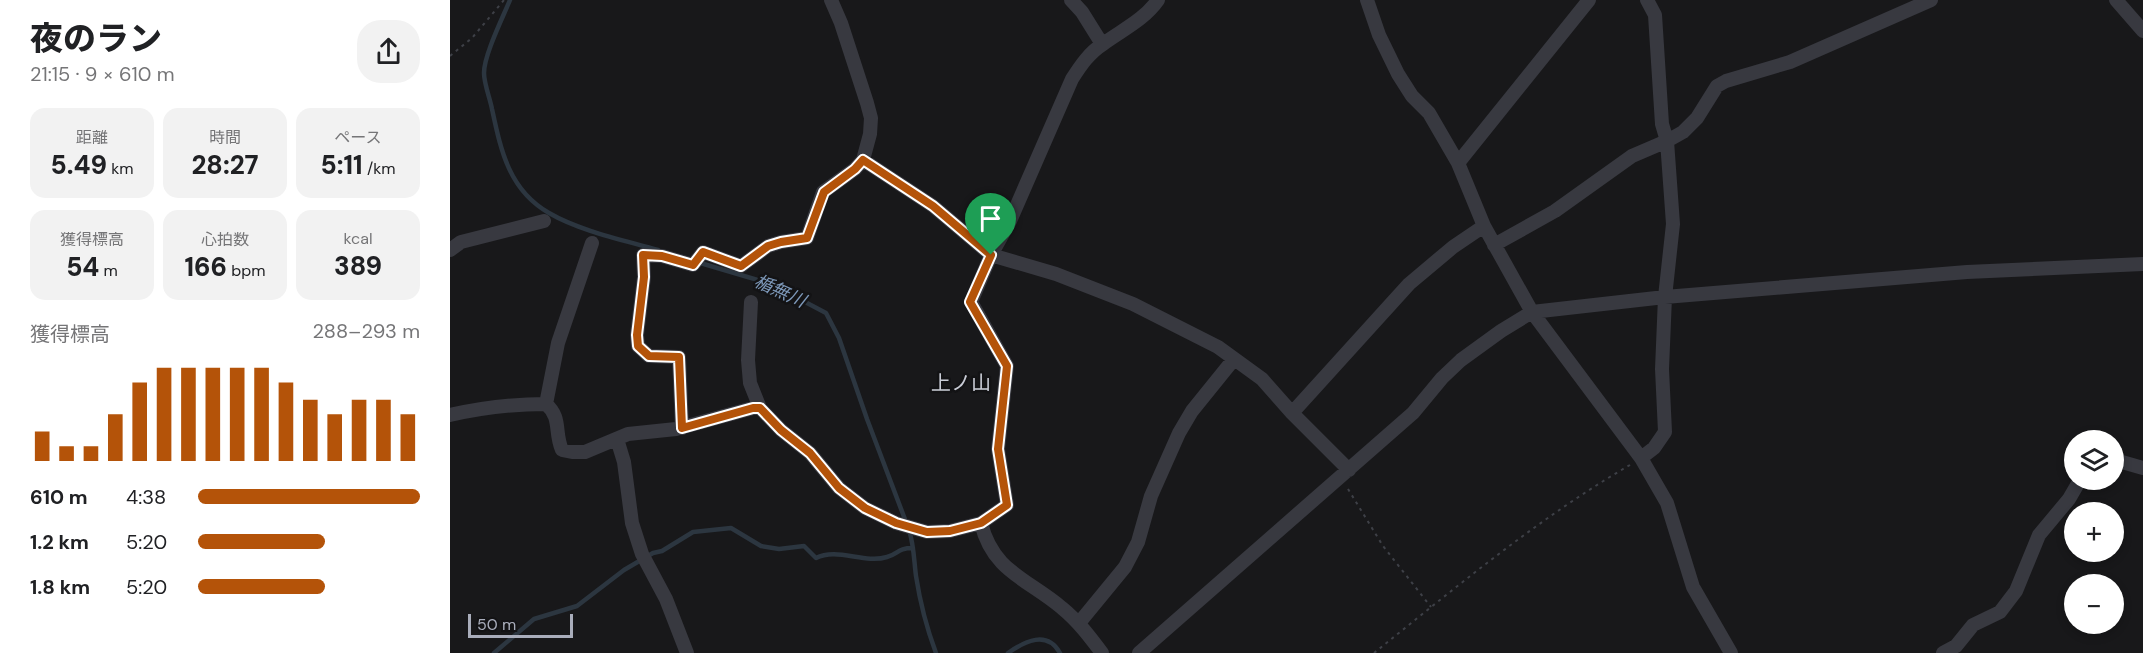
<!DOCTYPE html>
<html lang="ja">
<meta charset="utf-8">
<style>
body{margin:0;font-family:"DM Sans","Noto Sans JP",sans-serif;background:#f2f2f2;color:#202124;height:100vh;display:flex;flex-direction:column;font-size:22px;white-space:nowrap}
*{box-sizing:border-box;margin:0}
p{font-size:20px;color:#757577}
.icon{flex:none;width:33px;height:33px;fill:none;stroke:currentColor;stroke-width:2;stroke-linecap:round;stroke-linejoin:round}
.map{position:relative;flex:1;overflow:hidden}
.drawer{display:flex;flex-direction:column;background:#fff;width:450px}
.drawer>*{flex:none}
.tools{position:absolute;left:1614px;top:430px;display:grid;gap:12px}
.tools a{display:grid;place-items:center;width:60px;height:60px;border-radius:50%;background:#fff;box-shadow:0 3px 9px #0003;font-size:30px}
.scale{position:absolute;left:18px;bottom:15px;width:105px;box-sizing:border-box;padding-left:6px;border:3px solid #a9adbb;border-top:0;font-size:16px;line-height:21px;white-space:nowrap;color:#a9adbb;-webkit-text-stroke:4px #131315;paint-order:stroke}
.pin{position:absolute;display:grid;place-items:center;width:51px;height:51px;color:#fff;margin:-62px -26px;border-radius:50% 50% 50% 0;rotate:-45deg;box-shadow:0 0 6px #0007}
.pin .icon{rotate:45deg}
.round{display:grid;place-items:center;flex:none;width:63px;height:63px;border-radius:24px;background:#f2f2f2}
.summary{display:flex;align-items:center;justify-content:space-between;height:102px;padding:0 30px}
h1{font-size:33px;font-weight:800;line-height:45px}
.figures{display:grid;grid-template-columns:repeat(3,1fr);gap:9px;height:102px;padding:6px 30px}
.figures div{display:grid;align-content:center;border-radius:15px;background:#f2f2f2;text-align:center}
.figures b{font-size:26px;font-weight:800}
.figures small{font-size:16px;font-weight:400}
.figures p{font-size:16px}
.chart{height:168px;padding:12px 30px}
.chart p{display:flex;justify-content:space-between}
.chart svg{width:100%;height:108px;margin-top:6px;stroke:#b45309;stroke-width:6}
ul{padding:0 30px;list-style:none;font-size:20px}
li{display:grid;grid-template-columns:96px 72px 1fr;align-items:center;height:45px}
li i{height:15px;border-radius:8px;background:#b45309}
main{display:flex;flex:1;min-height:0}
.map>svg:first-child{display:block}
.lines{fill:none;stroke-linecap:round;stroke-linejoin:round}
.stream{stroke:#2c3640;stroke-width:4.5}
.path{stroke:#3e4047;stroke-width:2;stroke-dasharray:3 4.5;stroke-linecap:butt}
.minor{stroke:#383940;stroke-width:14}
.route-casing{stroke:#fff;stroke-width:12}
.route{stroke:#b45309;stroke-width:8}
.labels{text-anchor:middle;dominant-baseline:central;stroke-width:5;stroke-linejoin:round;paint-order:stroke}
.water-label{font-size:18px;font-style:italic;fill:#7d98b9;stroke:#131315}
.quarter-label{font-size:20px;fill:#cacdd7;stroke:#131315}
</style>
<main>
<section class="drawer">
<div class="summary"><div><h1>夜のラン</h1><p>21:15 · 9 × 610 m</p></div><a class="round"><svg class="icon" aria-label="share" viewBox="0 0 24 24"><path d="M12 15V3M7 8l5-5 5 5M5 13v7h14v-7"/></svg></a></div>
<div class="figures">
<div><p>距離</p><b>5.49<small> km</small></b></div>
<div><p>時間</p><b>28:27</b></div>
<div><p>ペース</p><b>5:11<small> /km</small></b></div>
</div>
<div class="figures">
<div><p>獲得標高</p><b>54<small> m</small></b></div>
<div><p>心拍数</p><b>166<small> bpm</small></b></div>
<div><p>kcal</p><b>389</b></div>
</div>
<div class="chart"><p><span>獲得標高</span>288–293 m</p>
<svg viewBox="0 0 160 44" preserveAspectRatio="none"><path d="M5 44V32M15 44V38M25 44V38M35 44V25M45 44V12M55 44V6M65 44V6M75 44V6M85 44V6M95 44V6M105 44V12M115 44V19M125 44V25M135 44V19M145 44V19M155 44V25"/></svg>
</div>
<ul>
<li><b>610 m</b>4:38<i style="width:100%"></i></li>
<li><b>1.2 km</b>5:20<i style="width:57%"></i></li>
<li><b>1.8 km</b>5:20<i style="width:57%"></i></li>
</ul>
</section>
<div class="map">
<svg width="1693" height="653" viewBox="0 0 1693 653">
<rect width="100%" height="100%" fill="#18181a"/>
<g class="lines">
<path class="stream" d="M 60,0 C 53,17 34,55 34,73 C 34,84 40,98 42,109 C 51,151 59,190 99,213 C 130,231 173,240 208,250
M 247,262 L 321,284 L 376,313 L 389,338 L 417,419 L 456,522
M 459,530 C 464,545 464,561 466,576 C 470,602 477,629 486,653
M 44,653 L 84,619 L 127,606 L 174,570 L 203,553 L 212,551 L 243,532 L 281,528 L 311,546 L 329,549 L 354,546 L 366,558 C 387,547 414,564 437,557 C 449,554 447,548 463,548
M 558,653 C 575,641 597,630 610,653"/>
<path class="path" d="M 0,56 L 22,38 L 54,0
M 898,489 L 933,546 L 981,607
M 924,653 C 1005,588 1090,517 1180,465"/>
<path class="minor" d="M 621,0 L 632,12 L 652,44
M 708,0 C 694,20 672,30 653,44 C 639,53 631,65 622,79 L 560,221 L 541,255 L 606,274 L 683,304 L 768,347 L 812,379 L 842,413 L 899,470
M 917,0 L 929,35 L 948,74 L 962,96 L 979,113 L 1008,163
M 1139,0 L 1008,163 L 1034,226 L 1082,312 L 1191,458 L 1217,503 L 1243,587 L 1281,653
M 1666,0 L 1693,31
M 1044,245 L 1105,211 L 1182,156 L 1217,141 L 1233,132 L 1247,118 L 1267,86 L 1276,81 L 1340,62 L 1481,0
M 0,250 L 11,242 L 94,221
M 301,302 L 298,360 L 300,383 L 310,408
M 96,404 L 108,343 L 142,243
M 842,413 L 959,284 L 1003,247 L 1034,226
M 0,415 C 31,408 63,404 96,404 C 112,418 104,432 112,450 L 122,452 L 135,452 L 178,434 L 226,429 L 303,408 L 310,408 L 331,430 L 360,453 L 389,488 L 415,508 L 446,523 L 477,532 L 500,531 L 531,523 L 557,505 L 548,449 L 557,366 L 521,302 L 541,255 L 483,206 L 413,160
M 232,428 L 229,357 L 199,356 L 188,346 L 187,335 L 194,277 L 193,255 L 212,256 L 243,265 L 253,252 L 291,266 L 318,246 L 331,242 L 357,238 L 373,192 L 405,169 L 413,160 L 420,134 L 421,118 L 417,103 L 391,23 L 381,0
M 167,439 L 174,462 L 182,523 L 192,554 L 216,599 L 237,653
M 1191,458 L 1204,448 L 1215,432 L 1212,369 L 1215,297 L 1223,224 L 1217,141 L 1212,124 L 1205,15 L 1197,0
M 1664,462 L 1672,462 L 1693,468
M 531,523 C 543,572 578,579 612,608 C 628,621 640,637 652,653
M 629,623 L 675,567 L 688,542 L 701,496 L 729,433 L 742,411 L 784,359
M 689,653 L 963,413 L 992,378 L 1011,360 L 1051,331 L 1082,312 L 1215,297 L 1517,272 L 1693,264
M 1493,653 L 1506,646 L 1523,625 L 1550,612 L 1566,591 L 1589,535 L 1619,499 L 1630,480"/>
</g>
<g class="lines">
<g class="route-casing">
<path id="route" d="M 413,160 L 483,206 L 541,255 L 520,302 L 557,366 L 548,449 L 557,505 L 531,523 L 500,531 L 477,532 L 446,523 L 415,508 L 389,488 L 360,453 L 331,430 L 310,408 L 303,408 L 232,428 L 229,357 L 199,356 L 188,346 L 187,335 L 194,277 L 193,255 L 212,256 L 243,265 L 253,252 L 291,266 L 318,246 L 331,242 L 357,238 L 374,192 L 405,169 Z"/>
</g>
<use href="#route" class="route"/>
</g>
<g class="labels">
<g class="water-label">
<text transform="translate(330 291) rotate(24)">楯無川</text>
</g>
<g class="quarter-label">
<text x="511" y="383">上ノ山</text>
</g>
</g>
</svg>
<div class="tools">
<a><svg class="icon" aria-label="layers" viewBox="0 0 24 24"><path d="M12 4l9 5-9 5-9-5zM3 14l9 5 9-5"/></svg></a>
<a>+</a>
<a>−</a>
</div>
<div class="scale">50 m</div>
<div class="pin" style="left:541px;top:255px;background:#1e9e55"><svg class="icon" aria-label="arrive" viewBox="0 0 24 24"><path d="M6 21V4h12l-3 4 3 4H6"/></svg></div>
</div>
</main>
